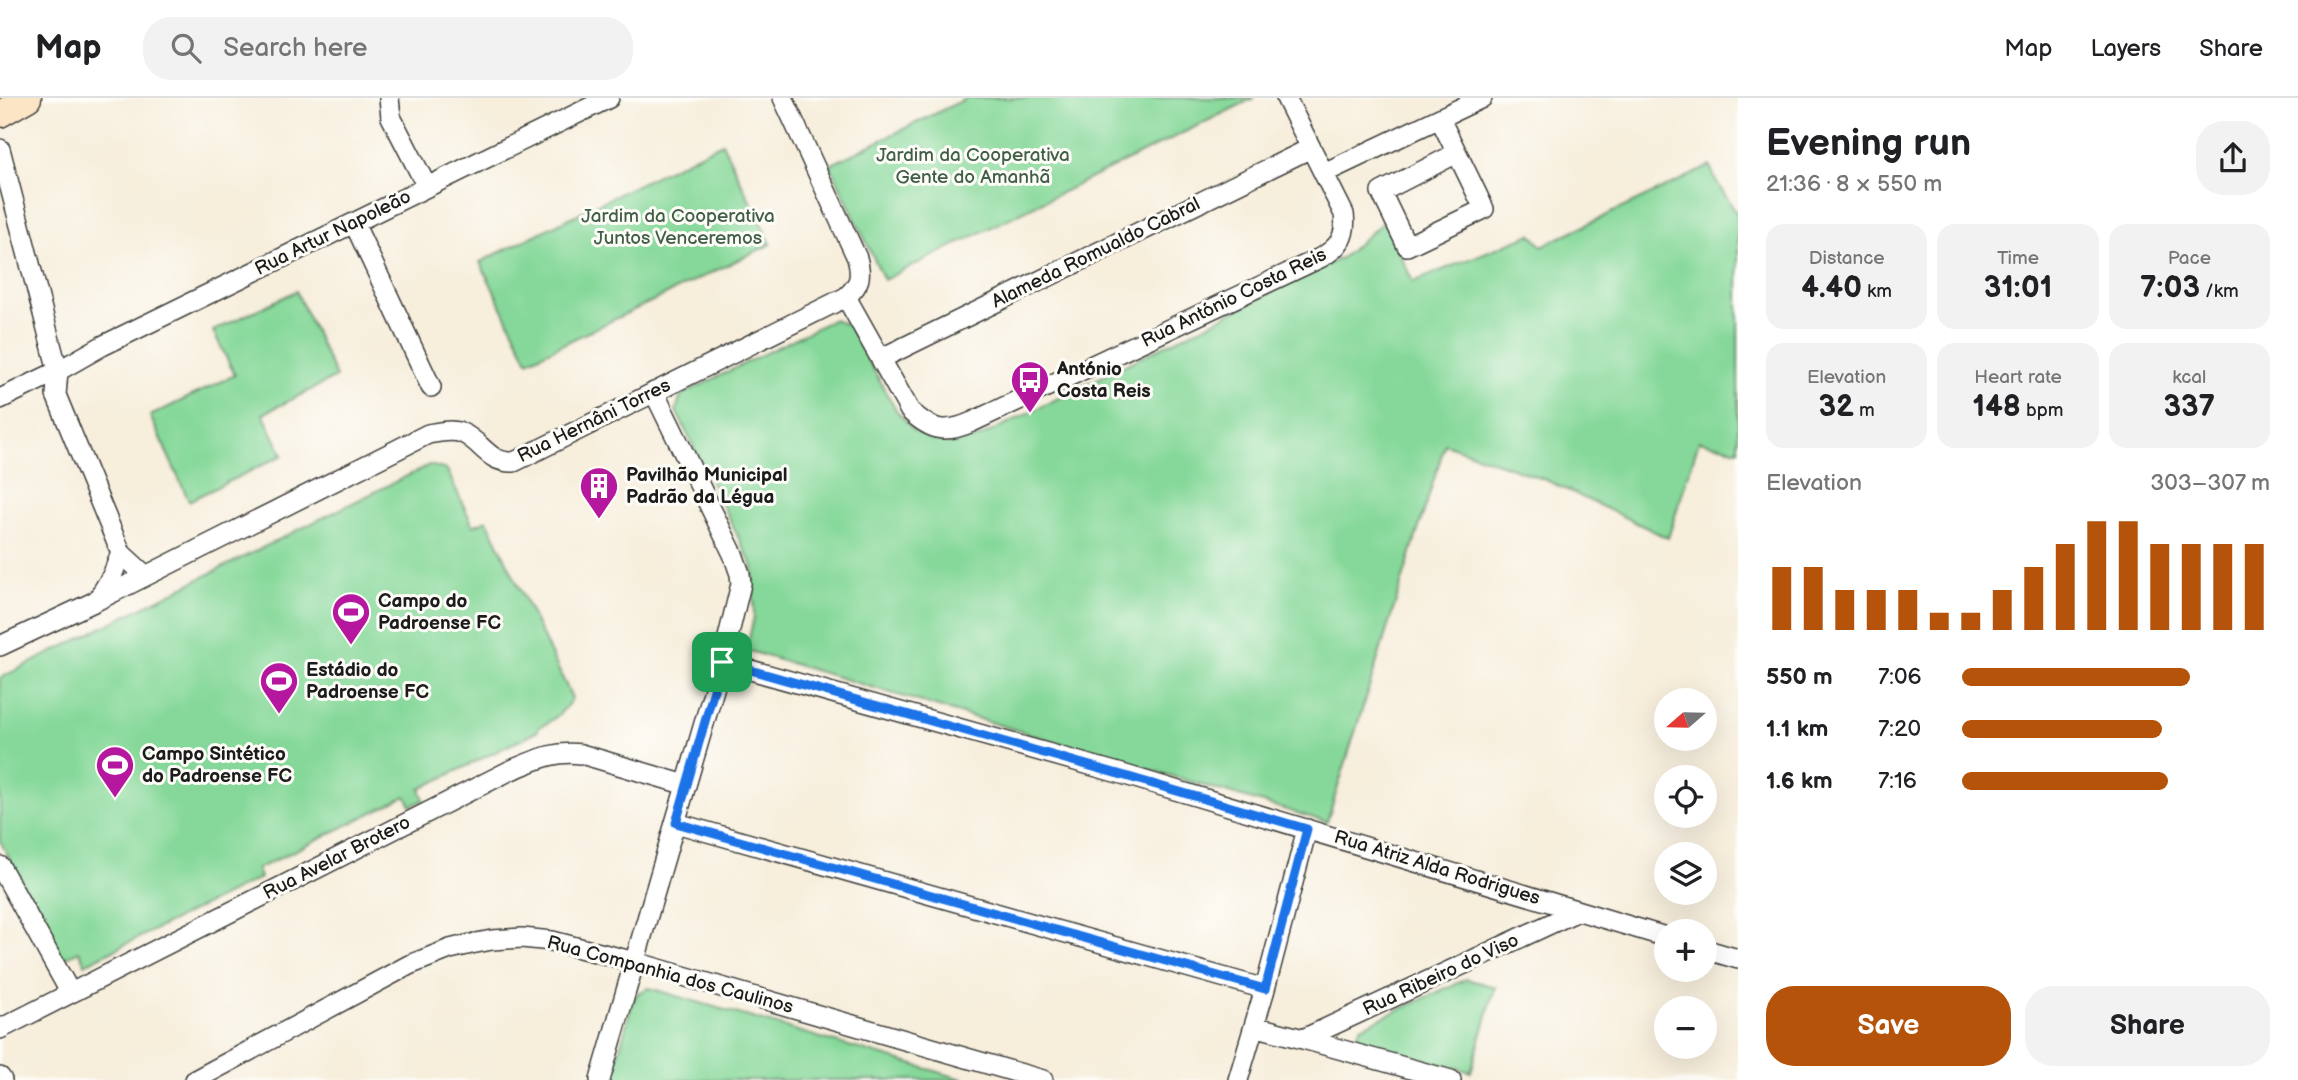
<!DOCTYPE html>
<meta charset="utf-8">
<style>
body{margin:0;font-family:"Balsamiq Sans",sans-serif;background:#f2f2f2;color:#202124;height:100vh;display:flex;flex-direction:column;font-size:26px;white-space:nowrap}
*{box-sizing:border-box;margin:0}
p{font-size:23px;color:#757577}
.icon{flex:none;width:38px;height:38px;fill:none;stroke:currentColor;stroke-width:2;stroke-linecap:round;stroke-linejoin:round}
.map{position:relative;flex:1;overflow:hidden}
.sheet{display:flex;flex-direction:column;background:#fff;width:560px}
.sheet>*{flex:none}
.needle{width:46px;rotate:250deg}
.tools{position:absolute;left:1654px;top:590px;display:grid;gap:14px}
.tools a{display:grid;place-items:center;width:63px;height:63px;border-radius:50%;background:#fff;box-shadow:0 7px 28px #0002;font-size:35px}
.pin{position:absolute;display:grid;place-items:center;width:60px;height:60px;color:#fff;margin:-30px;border-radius:14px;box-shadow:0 4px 10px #0006}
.round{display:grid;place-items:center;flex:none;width:74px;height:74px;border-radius:28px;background:#f2f2f2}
.overview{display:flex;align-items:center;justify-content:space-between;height:119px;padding:0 28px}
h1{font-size:38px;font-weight:800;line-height:52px}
.stats{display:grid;grid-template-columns:repeat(3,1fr);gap:10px;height:119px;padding:7px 28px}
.stats div{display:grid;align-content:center;border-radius:18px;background:#f2f2f2;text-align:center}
.stats b{font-size:30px;font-weight:800}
.stats small{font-size:19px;font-weight:400}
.stats p{font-size:19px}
.chart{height:196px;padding:14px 28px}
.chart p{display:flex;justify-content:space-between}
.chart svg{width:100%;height:126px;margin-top:7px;stroke:#b45309;stroke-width:6}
.cta{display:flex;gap:14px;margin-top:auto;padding:14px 28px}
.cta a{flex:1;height:80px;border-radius:28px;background:#b45309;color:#fff;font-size:28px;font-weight:800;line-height:80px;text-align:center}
.cta a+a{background:#f2f2f2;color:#202124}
ul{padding:0 28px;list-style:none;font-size:23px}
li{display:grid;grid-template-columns:112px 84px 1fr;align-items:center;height:52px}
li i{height:18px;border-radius:9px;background:#b45309}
header{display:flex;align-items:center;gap:42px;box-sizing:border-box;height:98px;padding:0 35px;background:#fff;border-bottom:2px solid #e0e0e0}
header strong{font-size:33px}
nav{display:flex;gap:38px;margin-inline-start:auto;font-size:24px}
.search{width:490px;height:63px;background:#f2f2f2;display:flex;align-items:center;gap:18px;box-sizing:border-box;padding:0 24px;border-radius:28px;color:#757577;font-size:26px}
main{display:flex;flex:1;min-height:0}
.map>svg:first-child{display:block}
.green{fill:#85d899;stroke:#507a5a;stroke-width:2}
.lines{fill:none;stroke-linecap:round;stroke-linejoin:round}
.minor-casing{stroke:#3d3c39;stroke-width:22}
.secondary-casing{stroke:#3d3c39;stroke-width:29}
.minor{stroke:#fff;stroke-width:19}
.secondary{stroke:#fce5c4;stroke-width:26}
.route-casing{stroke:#fff;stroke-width:14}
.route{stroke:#1a73e8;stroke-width:9}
.labels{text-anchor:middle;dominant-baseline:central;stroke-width:6;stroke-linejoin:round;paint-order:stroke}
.park-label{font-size:19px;fill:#415e48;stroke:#fdfcf7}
.street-label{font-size:19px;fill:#1c1c1c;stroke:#fdfcf7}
.poi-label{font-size:19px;font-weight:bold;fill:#1c1c1c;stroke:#fdfcf7;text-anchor:start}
</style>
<header>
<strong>Map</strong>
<div class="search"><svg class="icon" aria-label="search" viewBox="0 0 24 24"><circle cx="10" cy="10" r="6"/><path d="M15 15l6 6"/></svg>Search here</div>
<nav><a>Map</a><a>Layers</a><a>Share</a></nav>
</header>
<main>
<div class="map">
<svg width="1738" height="982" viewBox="0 0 1738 982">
<rect width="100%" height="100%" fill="#fdfcf7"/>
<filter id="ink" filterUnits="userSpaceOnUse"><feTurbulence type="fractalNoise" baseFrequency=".0143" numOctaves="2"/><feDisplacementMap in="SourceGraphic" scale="14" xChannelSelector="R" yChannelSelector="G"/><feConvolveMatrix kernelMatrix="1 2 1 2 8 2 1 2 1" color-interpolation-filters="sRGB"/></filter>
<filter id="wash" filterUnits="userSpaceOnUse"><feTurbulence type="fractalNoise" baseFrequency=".00686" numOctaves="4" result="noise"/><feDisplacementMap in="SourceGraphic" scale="28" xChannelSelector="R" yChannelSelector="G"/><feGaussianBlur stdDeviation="1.57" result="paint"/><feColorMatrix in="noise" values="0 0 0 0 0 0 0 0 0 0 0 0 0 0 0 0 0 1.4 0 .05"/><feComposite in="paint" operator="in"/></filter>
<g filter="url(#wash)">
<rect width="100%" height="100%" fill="#f7eedc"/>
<path class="green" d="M 967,0 L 1254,0 L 884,182 L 830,67 Z
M 722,45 L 771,146 L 528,263 L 480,164 Z
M 1710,68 L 1717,85 L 1738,117 L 1738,352 L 1699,343 L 1668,440 L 1546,382 L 1445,346 L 1327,724 L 746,552 L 754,519 L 753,469 L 676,313 L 681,297 L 834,221 L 849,228 L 896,312 L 913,332 L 932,342 L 953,346 L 980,339 L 1343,159 L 1384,123 L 1413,184 L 1531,136 L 1542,148 Z
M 296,193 L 336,279 L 263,316 L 283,357 L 189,403 L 150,318 L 235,277 L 213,233 Z
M 429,367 L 447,372 L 473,428 L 487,422 L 572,600 C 564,614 553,623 538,630 L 538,633 L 420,691 L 424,702 L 411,708 L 406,698 L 257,771 L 260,780 L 87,865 L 85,866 L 79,853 L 63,861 L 0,743 L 0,580 Z
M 1466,881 L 1495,889 L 1471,974 L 1360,944 L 1358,934 L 1361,929 Z
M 649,890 L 966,982 L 611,982 L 633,903 L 638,895 Z"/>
</g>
<g filter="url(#ink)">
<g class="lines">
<g class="minor-casing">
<path id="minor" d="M 389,0 L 391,19 L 427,89
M 1440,21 C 1455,51 1470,81 1484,111 L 1407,148 L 1381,94 L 1457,55
M 0,51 L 58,273 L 56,297 L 121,455 L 145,477
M 1324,75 L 1482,0
M 354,125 L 431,289
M 846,199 L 910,313 C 932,333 945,336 972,324 L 1320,160 C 1339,150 1347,138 1344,116 L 1286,0
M 882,260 L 1311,50
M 0,301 L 58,273 L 102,248 L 609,0
M 98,501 L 112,478 L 121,455
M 0,548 L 98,502 L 428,336 C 439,334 452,331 462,335 C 483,344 487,365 514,364 L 846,199 C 860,187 862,178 857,160 L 783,0
M 722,564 L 1122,676 L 1666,839
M 676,725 L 1265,891
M 0,768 L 70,894
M 1704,851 L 1738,861
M 1254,928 L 1303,941 L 1578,813
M 0,931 L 509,673 C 534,663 554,652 581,656 L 686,687
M 1303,941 L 1451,982
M 0,979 L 2,982
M 195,982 L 409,867 L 450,851 L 471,846 L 492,842 L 522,840 L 552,843 L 635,864 L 1043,982
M 600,982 L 722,564 L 741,486 L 740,476 L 733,456 L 654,294
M 1238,982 L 1265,891 L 1307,731"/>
</g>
<g class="secondary-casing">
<path id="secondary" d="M 0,16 L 28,0"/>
</g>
<use href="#minor" class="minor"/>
<use href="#secondary" class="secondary"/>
</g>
</g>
<g class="lines" filter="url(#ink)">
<g class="route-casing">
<path id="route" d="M 722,564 L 1122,677 L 1307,731 L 1265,891 L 676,725 Z"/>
</g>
<use href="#route" class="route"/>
</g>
<defs>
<g id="bus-pin" transform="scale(2.0125)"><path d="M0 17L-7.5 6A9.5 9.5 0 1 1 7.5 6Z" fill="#b5179e" stroke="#fdfcf7"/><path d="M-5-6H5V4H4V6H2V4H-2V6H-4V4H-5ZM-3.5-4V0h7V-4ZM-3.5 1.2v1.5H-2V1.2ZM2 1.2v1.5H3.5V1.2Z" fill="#fff"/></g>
<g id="building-pin" transform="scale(2.0125)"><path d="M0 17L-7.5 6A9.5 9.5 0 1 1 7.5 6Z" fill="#b5179e" stroke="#fdfcf7"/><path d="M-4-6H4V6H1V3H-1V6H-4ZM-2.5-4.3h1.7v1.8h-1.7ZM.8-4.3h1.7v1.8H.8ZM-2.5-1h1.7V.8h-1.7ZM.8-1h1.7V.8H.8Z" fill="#fff"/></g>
<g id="stadium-pin" transform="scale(2.0125)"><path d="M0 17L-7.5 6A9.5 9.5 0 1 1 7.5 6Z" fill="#b5179e" stroke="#fdfcf7"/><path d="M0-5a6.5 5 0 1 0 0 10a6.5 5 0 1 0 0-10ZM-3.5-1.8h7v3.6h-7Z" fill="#fff"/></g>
</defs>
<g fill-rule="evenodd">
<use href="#bus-pin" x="1030" y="282"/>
<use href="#building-pin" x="599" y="388"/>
<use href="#stadium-pin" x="351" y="514"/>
<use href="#stadium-pin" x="279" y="583"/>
<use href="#stadium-pin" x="115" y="667"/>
</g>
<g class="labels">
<g class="park-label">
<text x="973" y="57">Jardim da Cooperativa<tspan x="973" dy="22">Gente do Amanhã</tspan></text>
<text x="678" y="118">Jardim da Cooperativa<tspan x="678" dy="22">Juntos Venceremos</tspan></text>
</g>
<g class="street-label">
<text transform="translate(333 135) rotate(-26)">Rua Artur Napoleão</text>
<text transform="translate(1096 155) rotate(-26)">Alameda Romualdo Cabral</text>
<text transform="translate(1234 200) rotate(-26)">Rua António Costa Reis</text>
<text transform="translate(594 323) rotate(-26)">Rua Hernâni Torres</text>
<text transform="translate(337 760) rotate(-27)">Rua Avelar Brotero</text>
<text transform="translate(1437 770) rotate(17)">Rua Atriz Alda Rodrigues</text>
<text transform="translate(670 877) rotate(15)">Rua Companhia dos Caulinos</text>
<text transform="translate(1441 877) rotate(-25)">Rua Ribeiro do Viso</text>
</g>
<g class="poi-label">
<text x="1057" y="271">António<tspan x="1057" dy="22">Costa Reis</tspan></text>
<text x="626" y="377">Pavilhão Municipal<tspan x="626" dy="22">Padrão da Légua</tspan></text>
<text x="378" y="503">Campo do<tspan x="378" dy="22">Padroense FC</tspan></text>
<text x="306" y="572">Estádio do<tspan x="306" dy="22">Padroense FC</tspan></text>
<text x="142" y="656">Campo Sintético<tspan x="142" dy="22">do Padroense FC</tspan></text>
</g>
</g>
</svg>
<div class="tools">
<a><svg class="needle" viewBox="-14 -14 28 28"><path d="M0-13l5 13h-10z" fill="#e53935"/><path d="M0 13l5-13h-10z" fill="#757577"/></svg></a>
<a><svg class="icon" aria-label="locate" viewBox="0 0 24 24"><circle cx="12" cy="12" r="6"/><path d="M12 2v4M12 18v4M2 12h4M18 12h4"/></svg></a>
<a><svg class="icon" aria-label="layers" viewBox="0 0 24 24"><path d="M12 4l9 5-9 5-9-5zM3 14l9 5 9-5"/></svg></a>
<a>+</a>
<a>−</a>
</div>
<div class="pin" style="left:722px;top:564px;background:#1e9e55"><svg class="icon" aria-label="arrive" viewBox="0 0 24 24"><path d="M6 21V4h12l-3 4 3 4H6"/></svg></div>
</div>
<section class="sheet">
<div class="overview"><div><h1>Evening run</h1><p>21:36 · 8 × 550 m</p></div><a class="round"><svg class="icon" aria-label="share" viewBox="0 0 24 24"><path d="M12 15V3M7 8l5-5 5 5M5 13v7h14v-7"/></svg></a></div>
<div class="stats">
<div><p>Distance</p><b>4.40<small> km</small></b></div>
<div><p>Time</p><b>31:01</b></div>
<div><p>Pace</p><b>7:03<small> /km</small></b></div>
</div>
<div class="stats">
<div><p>Elevation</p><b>32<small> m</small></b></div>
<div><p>Heart rate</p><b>148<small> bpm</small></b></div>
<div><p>kcal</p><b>337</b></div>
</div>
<div class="chart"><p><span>Elevation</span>303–307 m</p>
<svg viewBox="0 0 160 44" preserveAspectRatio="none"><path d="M5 44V22M15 44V22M25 44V30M35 44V30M45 44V30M55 44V38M65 44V38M75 44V30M85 44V22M95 44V14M105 44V6M115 44V6M125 44V14M135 44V14M145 44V14M155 44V14"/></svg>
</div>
<ul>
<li><b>550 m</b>7:06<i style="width:74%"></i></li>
<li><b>1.1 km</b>7:20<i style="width:65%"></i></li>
<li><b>1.6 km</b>7:16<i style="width:67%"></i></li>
</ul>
<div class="cta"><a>Save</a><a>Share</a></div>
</section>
</main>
